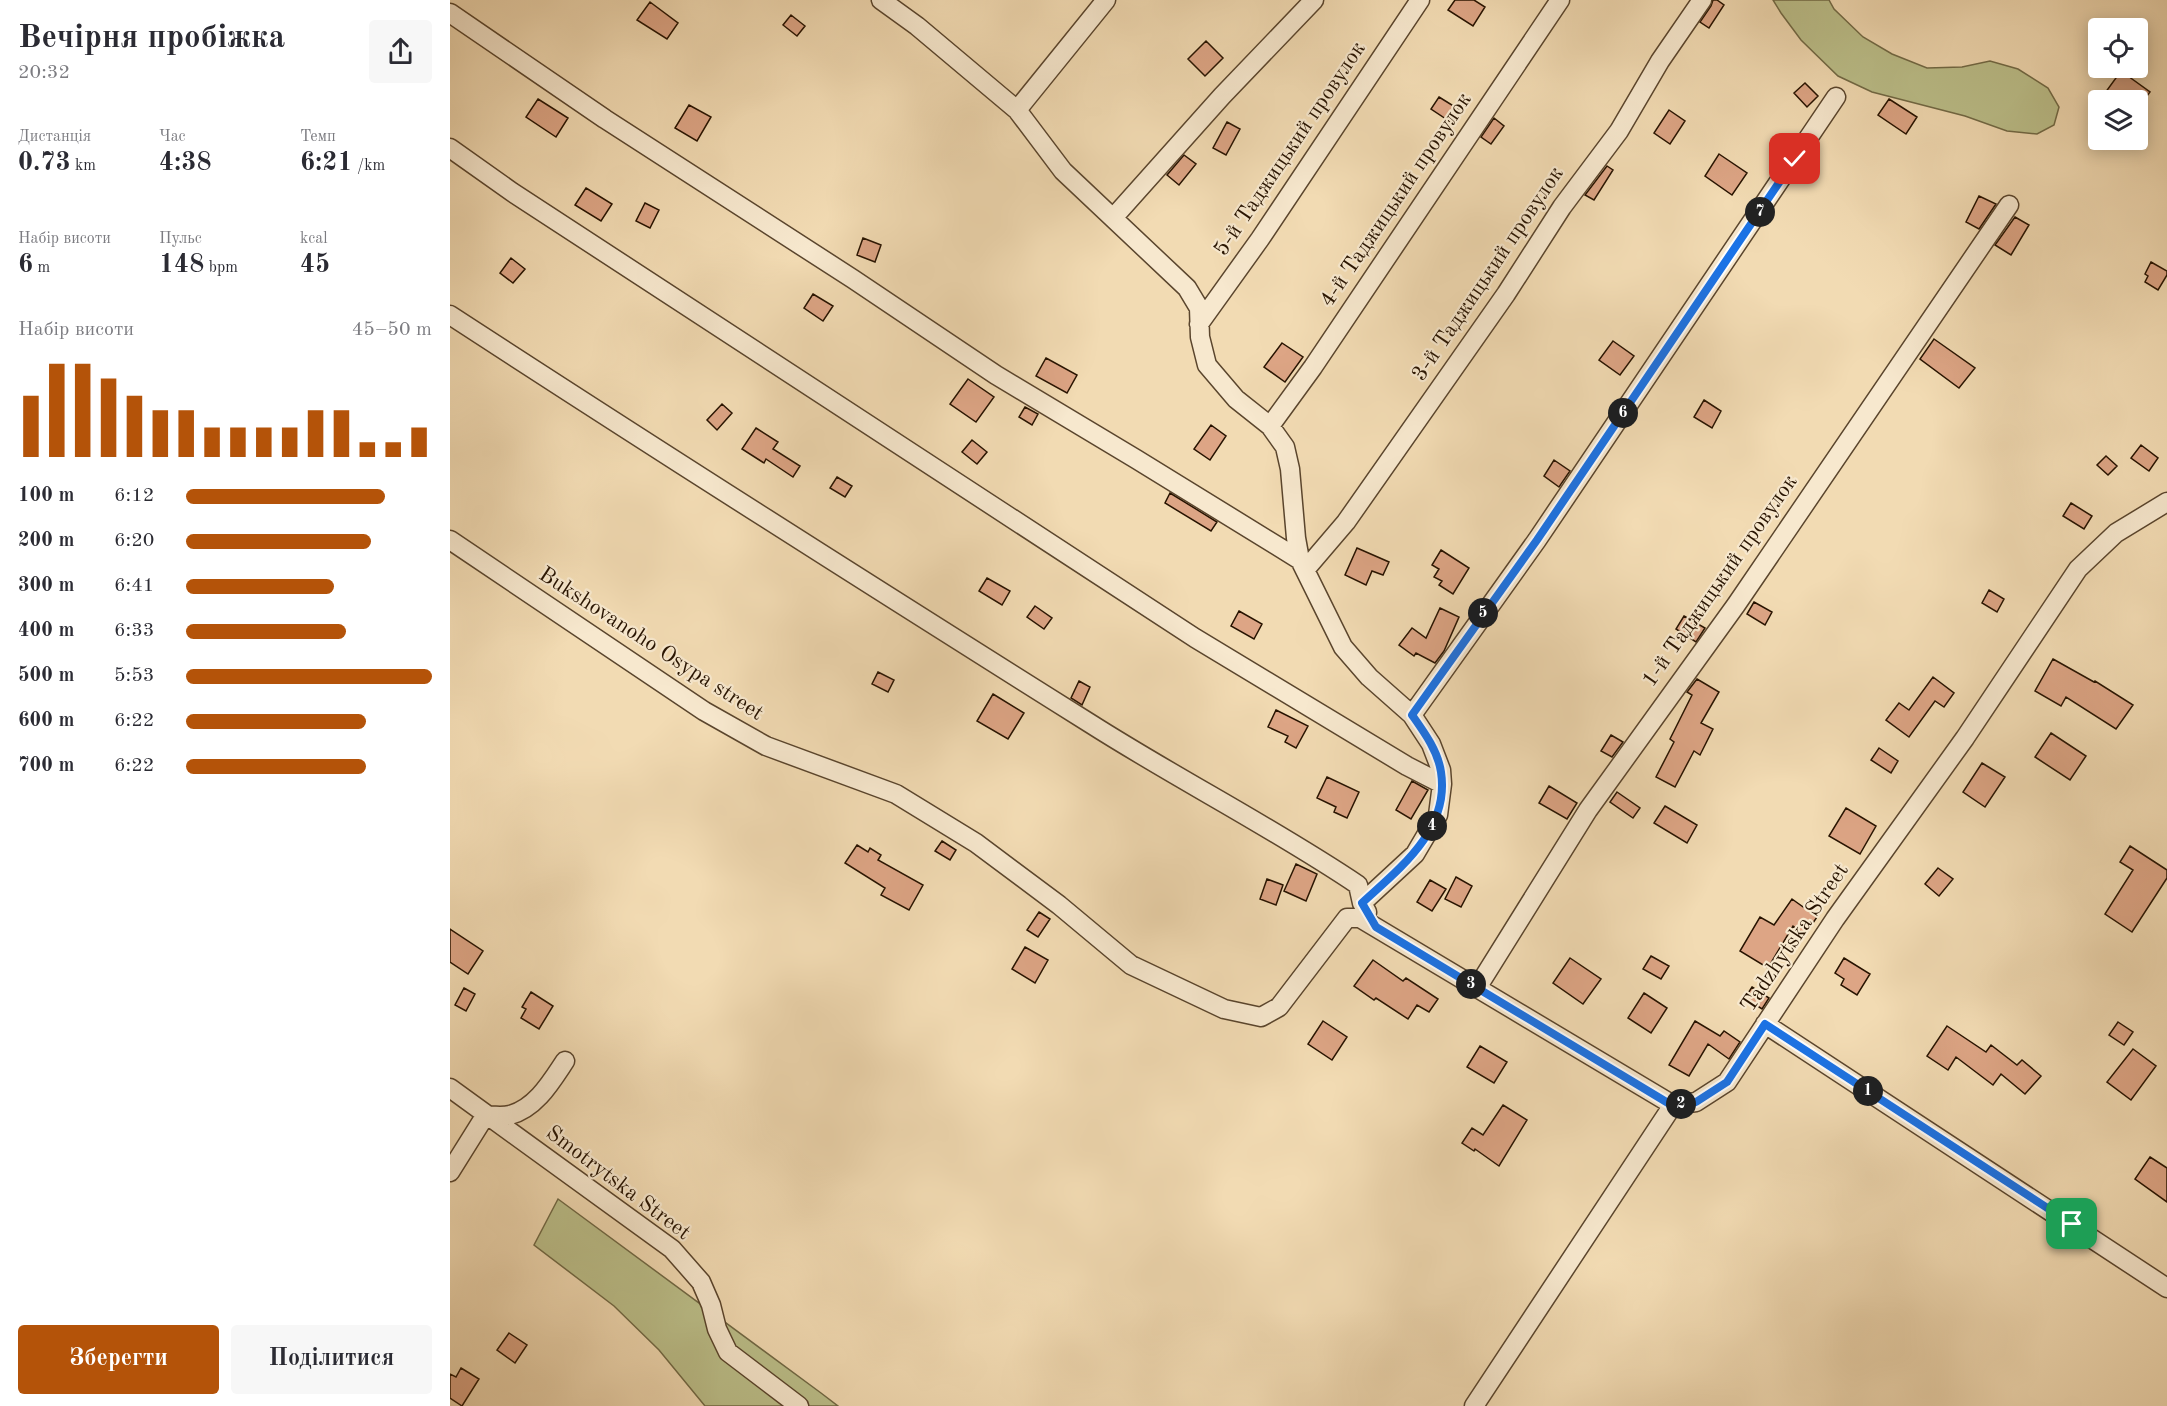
<!DOCTYPE html>
<html lang="uk">
<meta charset="utf-8">
<style>
body{margin:0;font-family:"Old Standard TT",serif;background:#f7f7f7;color:#2b2b33;height:100vh;display:flex;flex-direction:column;font-size:22px;white-space:nowrap}
*{box-sizing:border-box;margin:0}
p{font-size:20px;color:#7c7c81}
.icon{flex:none;width:33px;height:33px;fill:none;stroke:currentColor;stroke-width:2;stroke-linecap:round;stroke-linejoin:round}
.map{position:relative;flex:1;overflow:hidden}
.sheet{display:flex;flex-direction:column;background:#fff;width:450px}
.sheet>*{flex:none}
.fabs{position:absolute;left:1638px;top:18px;display:grid;gap:12px}
.fabs a{display:grid;place-items:center;width:60px;height:60px;border-radius:6px;background:#fff;box-shadow:0 3px 15px #0003;font-size:30px}
.pin{position:absolute;display:grid;place-items:center;width:51px;height:51px;color:#fff;margin:-26px;border-radius:12px;box-shadow:0 3px 9px #0006}
.km{position:absolute;width:30px;height:30px;margin:-15px;border-radius:50%;background:#222;color:#fff;font-size:16px;line-height:30px;text-align:center}
.round{display:grid;place-items:center;flex:none;width:63px;height:63px;border-radius:6px;background:#f7f7f7}
.summary{display:flex;align-items:center;justify-content:space-between;height:102px;padding:0 18px}
h1{font-size:33px;font-weight:700;line-height:45px}
.figures{display:grid;grid-template-columns:repeat(3,1fr);gap:9px;height:102px;padding:6px 18px}
.figures div{display:grid;align-content:center}
.figures b{font-size:26px;font-weight:700}
.figures small{font-size:16px;font-weight:400}
.figures p{font-size:16px}
.chart{height:168px;padding:12px 18px}
.chart p{display:flex;justify-content:space-between}
.chart svg{width:100%;height:108px;margin-top:6px;stroke:#b45309;stroke-width:6}
.cta{display:flex;gap:12px;margin-top:auto;padding:12px 18px}
.cta a{flex:1;height:69px;border-radius:6px;background:#b45309;color:#fff;font-size:24px;font-weight:700;line-height:69px;text-align:center}
.cta a+a{background:#f7f7f7;color:#2b2b33}
ul{padding:0 18px;list-style:none;font-size:20px}
li{display:grid;grid-template-columns:96px 72px 1fr;align-items:center;height:45px}
li i{height:15px;border-radius:8px;background:#b45309}
main{display:flex;flex:1;min-height:0}
.map>svg:first-child{display:block}
.green{fill:#bcc08b;stroke:#726a46;stroke-width:1.5}
.building{fill:#dda585;stroke:#271300;stroke-width:1.5}
.lines{fill:none;stroke-linecap:round;stroke-linejoin:round}
.minor-casing{stroke:#5a452d;stroke-width:21}
.minor{stroke:#f7e8ce;stroke-width:18}
.route-casing{stroke:#fff;stroke-width:12}
.route{stroke:#1a73e8;stroke-width:8}
.labels{text-anchor:middle;dominant-baseline:central;stroke-width:4.5;stroke-linejoin:round;paint-order:stroke}
.street-label{font-size:22px;fill:#271300;stroke:#f7e8ce}
</style>
<main>
<section class="sheet">
<div class="summary"><div><h1>Вечірня пробіжка</h1><p>20:32</p></div><a class="round"><svg class="icon" aria-label="share" viewBox="0 0 24 24"><path d="M12 15V3M7 8l5-5 5 5M5 13v7h14v-7"/></svg></a></div>
<div class="figures">
<div><p>Дистанція</p><b>0.73<small> km</small></b></div>
<div><p>Час</p><b>4:38</b></div>
<div><p>Темп</p><b>6:21<small> /km</small></b></div>
</div>
<div class="figures">
<div><p>Набір висоти</p><b>6<small> m</small></b></div>
<div><p>Пульс</p><b>148<small> bpm</small></b></div>
<div><p>kcal</p><b>45</b></div>
</div>
<div class="chart"><p><span>Набір висоти</span>45–50 m</p>
<svg viewBox="0 0 160 44" preserveAspectRatio="none"><path d="M5 44V19M15 44V6M25 44V6M35 44V12M45 44V19M55 44V25M65 44V25M75 44V32M85 44V32M95 44V32M105 44V32M115 44V25M125 44V25M135 44V38M145 44V38M155 44V32"/></svg>
</div>
<ul>
<li><b>100 m</b>6:12<i style="width:81%"></i></li>
<li><b>200 m</b>6:20<i style="width:75%"></i></li>
<li><b>300 m</b>6:41<i style="width:60%"></i></li>
<li><b>400 m</b>6:33<i style="width:65%"></i></li>
<li><b>500 m</b>5:53<i style="width:100%"></i></li>
<li><b>600 m</b>6:22<i style="width:73%"></i></li>
<li><b>700 m</b>6:22<i style="width:73%"></i></li>
</ul>
<div class="cta"><a>Зберегти</a><a>Поділитися</a></div>
</section>
<div class="map">
<svg width="1717" height="1406" viewBox="0 0 1717 1406">
<rect width="100%" height="100%" fill="#f2dbb3"/>
<filter id="stains"><feTurbulence type="fractalNoise" baseFrequency=".00333" numOctaves="4"/><feColorMatrix values="0 0 0 0 .2 0 0 0 0 .09 0 0 0 0 .02 0 0 0 .5 -.17"/></filter>
<radialGradient id="worn" r=".72"><stop offset=".6" stop-color="#630" stop-opacity="0"/><stop offset="1" stop-color="#630" stop-opacity=".3"/></radialGradient>
<path class="green" d="M 1323,0 L 1379,0 L 1384,9 L 1413,37 L 1442,54 L 1477,68 L 1512,67 L 1540,61 L 1568,69 L 1598,88 L 1609,107 L 1604,125 L 1587,134 L 1557,131 L 1515,116 L 1422,92 L 1388,76 L 1351,40 L 1331,13 Z
M 108,1199 L 371,1393 L 388,1406 L 255,1406 L 209,1350 L 164,1306 L 84,1245 Z"/>
<path class="building" d="M 1005,0 L 1024,0 L 1035,7 L 1023,26 L 998,10 Z
M 1263,0 L 1267,0 L 1274,5 L 1259,28 L 1250,22 L 1261,6 Z
M 200,2 L 228,23 L 217,39 L 187,20 Z
M 341,15 L 355,26 L 347,36 L 333,25 Z
M 756,41 L 773,58 L 755,76 L 738,59 Z
M 1671,71 L 1700,92 L 1694,100 L 1666,100 L 1655,93 Z
M 1355,83 L 1368,96 L 1357,107 L 1344,93 Z
M 989,97 L 1010,110 L 1002,123 L 981,109 Z
M 88,99 L 118,118 L 106,137 L 76,117 Z
M 1439,99 L 1467,117 L 1456,134 L 1428,115 Z
M 239,105 L 261,117 L 247,141 L 225,128 Z
M 1219,110 L 1235,121 L 1220,144 L 1204,133 Z
M 1044,118 L 1054,126 L 1041,144 L 1031,137 Z
M 777,122 L 790,129 L 776,155 L 763,148 Z
M 1269,154 L 1297,173 L 1282,195 L 1255,176 Z
M 734,155 L 746,164 L 729,185 L 717,175 Z
M 1157,166 L 1163,170 L 1144,200 L 1135,195 Z
M 136,188 L 162,204 L 151,221 L 125,205 Z
M 1529,196 L 1546,204 L 1529,229 L 1516,222 Z
M 195,203 L 209,210 L 200,228 L 186,221 Z
M 1565,217 L 1579,225 L 1561,255 L 1545,245 Z
M 413,238 L 431,245 L 425,262 L 407,255 Z
M 61,258 L 75,269 L 63,283 L 50,273 Z
M 1701,262 L 1717,271 L 1717,275 L 1708,290 L 1695,282 L 1698,276 L 1695,274 Z
M 363,294 L 383,306 L 373,321 L 354,308 Z
M 1484,339 L 1525,368 L 1509,388 L 1470,359 Z
M 1163,341 L 1184,356 L 1170,375 L 1149,360 Z
M 832,343 L 853,357 L 835,382 L 814,367 Z
M 596,358 L 627,375 L 617,393 L 586,376 Z
M 518,379 L 544,397 L 526,422 L 500,404 Z
M 1254,400 L 1271,411 L 1262,428 L 1244,417 Z
M 272,404 L 282,413 L 267,430 L 257,420 Z
M 575,407 L 588,414 L 582,425 L 569,417 Z
M 761,425 L 776,436 L 760,460 L 744,449 Z
M 306,428 L 328,442 L 323,449 L 350,466 L 343,477 L 316,459 L 314,463 L 292,449 Z
M 522,440 L 537,452 L 527,464 L 512,452 Z
M 1691,445 L 1708,458 L 1699,471 L 1681,458 Z
M 1656,456 L 1667,466 L 1658,475 L 1647,465 Z
M 1104,460 L 1120,471 L 1109,487 L 1094,476 Z
M 387,477 L 402,486 L 395,497 L 380,488 Z
M 720,493 L 767,522 L 761,531 L 715,503 Z
M 1621,503 L 1642,516 L 1634,529 L 1613,516 Z
M 907,548 L 939,562 L 933,575 L 922,571 L 916,585 L 895,575 Z
M 991,550 L 1019,568 L 1003,594 L 989,585 L 992,581 L 984,577 L 989,569 L 982,565 Z
M 537,578 L 560,591 L 552,605 L 529,591 Z
M 1539,590 L 1554,599 L 1547,612 L 1532,603 Z
M 1304,602 L 1322,612 L 1315,625 L 1297,614 Z
M 585,606 L 602,618 L 594,629 L 577,617 Z
M 990,608 L 1009,617 L 994,651 L 985,663 L 966,653 L 964,656 L 949,645 L 962,628 L 976,638 Z
M 789,611 L 812,624 L 804,639 L 781,626 Z
M 1234,616 L 1255,628 L 1246,642 L 1226,629 Z
M 1603,659 L 1644,682 L 1645,681 L 1683,705 L 1666,729 L 1616,697 L 1611,706 L 1585,691 Z
M 428,672 L 444,680 L 438,692 L 422,684 Z
M 1483,677 L 1504,693 L 1494,707 L 1485,701 L 1459,737 L 1436,720 L 1449,703 L 1459,710 Z
M 1247,679 L 1269,692 L 1251,723 L 1263,729 L 1250,755 L 1244,751 L 1225,787 L 1206,777 L 1224,742 L 1220,739 L 1242,695 L 1237,692 Z
M 629,681 L 640,687 L 632,705 L 621,698 Z
M 543,694 L 574,713 L 558,739 L 527,721 Z
M 826,710 L 858,726 L 846,748 L 835,742 L 838,736 L 818,727 Z
M 1601,733 L 1636,756 L 1620,780 L 1585,757 Z
M 1161,735 L 1173,742 L 1162,757 L 1151,751 Z
M 1429,748 L 1448,761 L 1441,773 L 1421,760 Z
M 1532,763 L 1555,777 L 1535,807 L 1513,792 Z
M 877,777 L 909,792 L 897,818 L 884,812 L 886,807 L 867,798 Z
M 962,781 L 978,790 L 961,819 L 946,810 Z
M 1099,786 L 1127,803 L 1117,819 L 1089,803 Z
M 1167,792 L 1190,808 L 1183,818 L 1160,802 Z
M 1215,806 L 1247,825 L 1237,843 L 1204,823 Z
M 1396,808 L 1426,826 L 1410,854 L 1379,836 Z
M 492,841 L 506,850 L 500,860 L 485,851 Z
M 407,845 L 418,852 L 420,848 L 431,855 L 428,860 L 473,885 L 459,910 L 431,895 L 435,888 L 395,863 Z
M 1680,846 L 1717,870 L 1717,878 L 1682,932 L 1655,914 L 1683,870 L 1670,862 Z
M 846,864 L 867,874 L 856,901 L 834,891 Z
M 1488,868 L 1503,879 L 1489,896 L 1475,884 Z
M 1006,877 L 1022,886 L 1011,907 L 995,899 Z
M 817,879 L 833,885 L 826,905 L 810,899 Z
M 980,880 L 996,889 L 982,911 L 967,902 Z
M 1342,899 L 1367,917 L 1355,935 L 1343,926 L 1318,968 L 1290,951 L 1310,917 L 1324,925 Z
M 589,912 L 600,919 L 588,937 L 577,930 Z
M 0,929 L 33,951 L 18,974 L 0,962 Z
M 575,947 L 598,960 L 585,983 L 562,969 Z
M 1201,956 L 1219,966 L 1211,979 L 1193,969 Z
M 1120,958 L 1151,979 L 1133,1004 L 1103,983 Z
M 1394,958 L 1420,974 L 1407,995 L 1391,985 L 1394,979 L 1385,973 Z
M 923,960 L 953,981 L 956,978 L 988,999 L 979,1012 L 967,1005 L 958,1019 L 926,998 L 924,1000 L 904,986 Z
M 1302,987 L 1319,998 L 1312,1009 L 1295,998 Z
M 14,988 L 25,994 L 16,1011 L 5,1005 Z
M 81,992 L 103,1006 L 89,1029 L 71,1018 L 76,1009 L 72,1007 Z
M 1194,993 L 1217,1008 L 1201,1033 L 1178,1018 Z
M 873,1021 L 897,1037 L 882,1060 L 858,1044 Z
M 1245,1021 L 1270,1036 L 1274,1031 L 1290,1042 L 1279,1059 L 1258,1044 L 1239,1076 L 1219,1065 Z
M 1668,1022 L 1683,1032 L 1674,1045 L 1659,1035 Z
M 1497,1026 L 1536,1052 L 1541,1045 L 1567,1065 L 1572,1060 L 1591,1076 L 1575,1094 L 1551,1074 L 1543,1085 L 1506,1057 L 1498,1070 L 1477,1056 Z
M 1030,1046 L 1057,1062 L 1044,1083 L 1017,1067 Z
M 1683,1049 L 1706,1066 L 1681,1100 L 1657,1082 Z
M 1053,1105 L 1077,1120 L 1049,1166 L 1025,1149 L 1024,1151 L 1012,1143 L 1022,1128 L 1033,1135 Z
M 1700,1157 L 1717,1168 L 1717,1202 L 1685,1179 Z
M 59,1333 L 77,1345 L 65,1363 L 47,1350 Z
M 11,1368 L 29,1379 L 12,1406 L 0,1398 L 0,1374 L 6,1377 Z"/>
<g class="lines">
<g class="minor-casing">
<path id="minor" d="M 431,0 L 467,26 L 567,110 L 613,171 L 737,288 L 749,308 L 750,337 L 757,365 L 786,399 L 820,426 L 835,447 L 840,469 L 846,538 L 850,560 L 893,647 L 919,677 L 962,715 L 981,744 L 991,770 L 992,784 L 988,815 L 965,854 L 912,903
M 0,13 L 155,119 L 403,279 L 546,375 L 686,459 L 850,560
M 567,110 L 656,0
M 0,148 L 62,192 L 745,638 L 957,766 L 992,784
M 663,218 L 772,96 L 864,0
M 0,315 C 212,453 426,589 641,724 C 729,780 822,827 908,885 L 912,903 L 917,912
M 749,324 L 810,239 L 970,0
M 820,426 L 863,367 L 1110,0
M 0,540 L 254,711 L 316,746 L 446,794 L 526,843 L 609,905 L 681,965 L 774,1009 L 811,1017 L 829,1007 L 897,918 L 910,918 L 1223,1105
M 855,570 L 896,522 L 1056,294 L 1112,207 L 1169,131 L 1210,61 L 1252,0
M 962,715 L 1087,540 L 1386,97
M 1027,988 L 1138,810 L 1286,605 L 1559,205
M 1315,1024 L 1717,1288
M 0,1088 L 222,1249 L 251,1282 L 261,1305 L 267,1329 L 278,1352 L 349,1406
M 35,1116 C 43,1115 52,1117 60,1115 C 86,1108 101,1082 115,1061
M 0,1172 L 35,1116
M 1024,1406 L 1223,1105 L 1246,1102 L 1277,1082 L 1385,919 L 1515,738 L 1628,569 L 1666,533 L 1717,502"/>
</g>
<use href="#minor" class="minor"/>
</g>
<g class="lines">
<g class="route-casing">
<path id="route" d="M 1345,159 L 1087,540 L 962,715 C 974,732 988,751 991,772 C 1000,830 950,868 912,903 L 926,927 L 1223,1106 L 1246,1102 L 1277,1082 L 1315,1024 L 1622,1224"/>
</g>
<use href="#route" class="route"/>
</g>
<g class="labels">
<g class="street-label">
<text transform="translate(840 149) rotate(-56)">5-й Таджицький провулок</text>
<text transform="translate(946 200) rotate(-56)">4-й Таджицький провулок</text>
<text transform="translate(1038 274) rotate(-56)">3-й Таджицький провулок</text>
<text transform="translate(1270 581) rotate(-55)">1-й Таджицький провулок</text>
<text transform="translate(201 644) rotate(33)">Bukshovanoho Osypa street</text>
<text transform="translate(1345 938) rotate(-56)">Tadzhytska Street</text>
<text transform="translate(168 1183) rotate(37)">Smotrytska Street</text>
</g>
</g>
<rect width="100%" height="100%" filter="url(#stains)"/>
<rect width="100%" height="100%" fill="url(#worn)"/>
</svg>
<div class="fabs">
<a><svg class="icon" aria-label="locate" viewBox="0 0 24 24"><circle cx="12" cy="12" r="6"/><path d="M12 2v4M12 18v4M2 12h4M18 12h4"/></svg></a>
<a><svg class="icon" aria-label="layers" viewBox="0 0 24 24"><path d="M12 4l9 5-9 5-9-5zM3 14l9 5 9-5"/></svg></a>
</div>
<div class="pin" style="left:1622px;top:1224px;background:#1e9e55"><svg class="icon" aria-label="arrive" viewBox="0 0 24 24"><path d="M6 21V4h12l-3 4 3 4H6"/></svg></div>
<div class="pin" style="left:1345px;top:159px;background:#d93025"><svg class="icon" aria-label="check" viewBox="0 0 24 24"><path d="M5 12l5 5 9-10"/></svg></div>
<b class="km" style="left:1418px;top:1091px">1</b>
<b class="km" style="left:1231px;top:1104px">2</b>
<b class="km" style="left:1021px;top:984px">3</b>
<b class="km" style="left:982px;top:826px">4</b>
<b class="km" style="left:1033px;top:613px">5</b>
<b class="km" style="left:1173px;top:413px">6</b>
<b class="km" style="left:1310px;top:212px">7</b>
</div>
</main>
